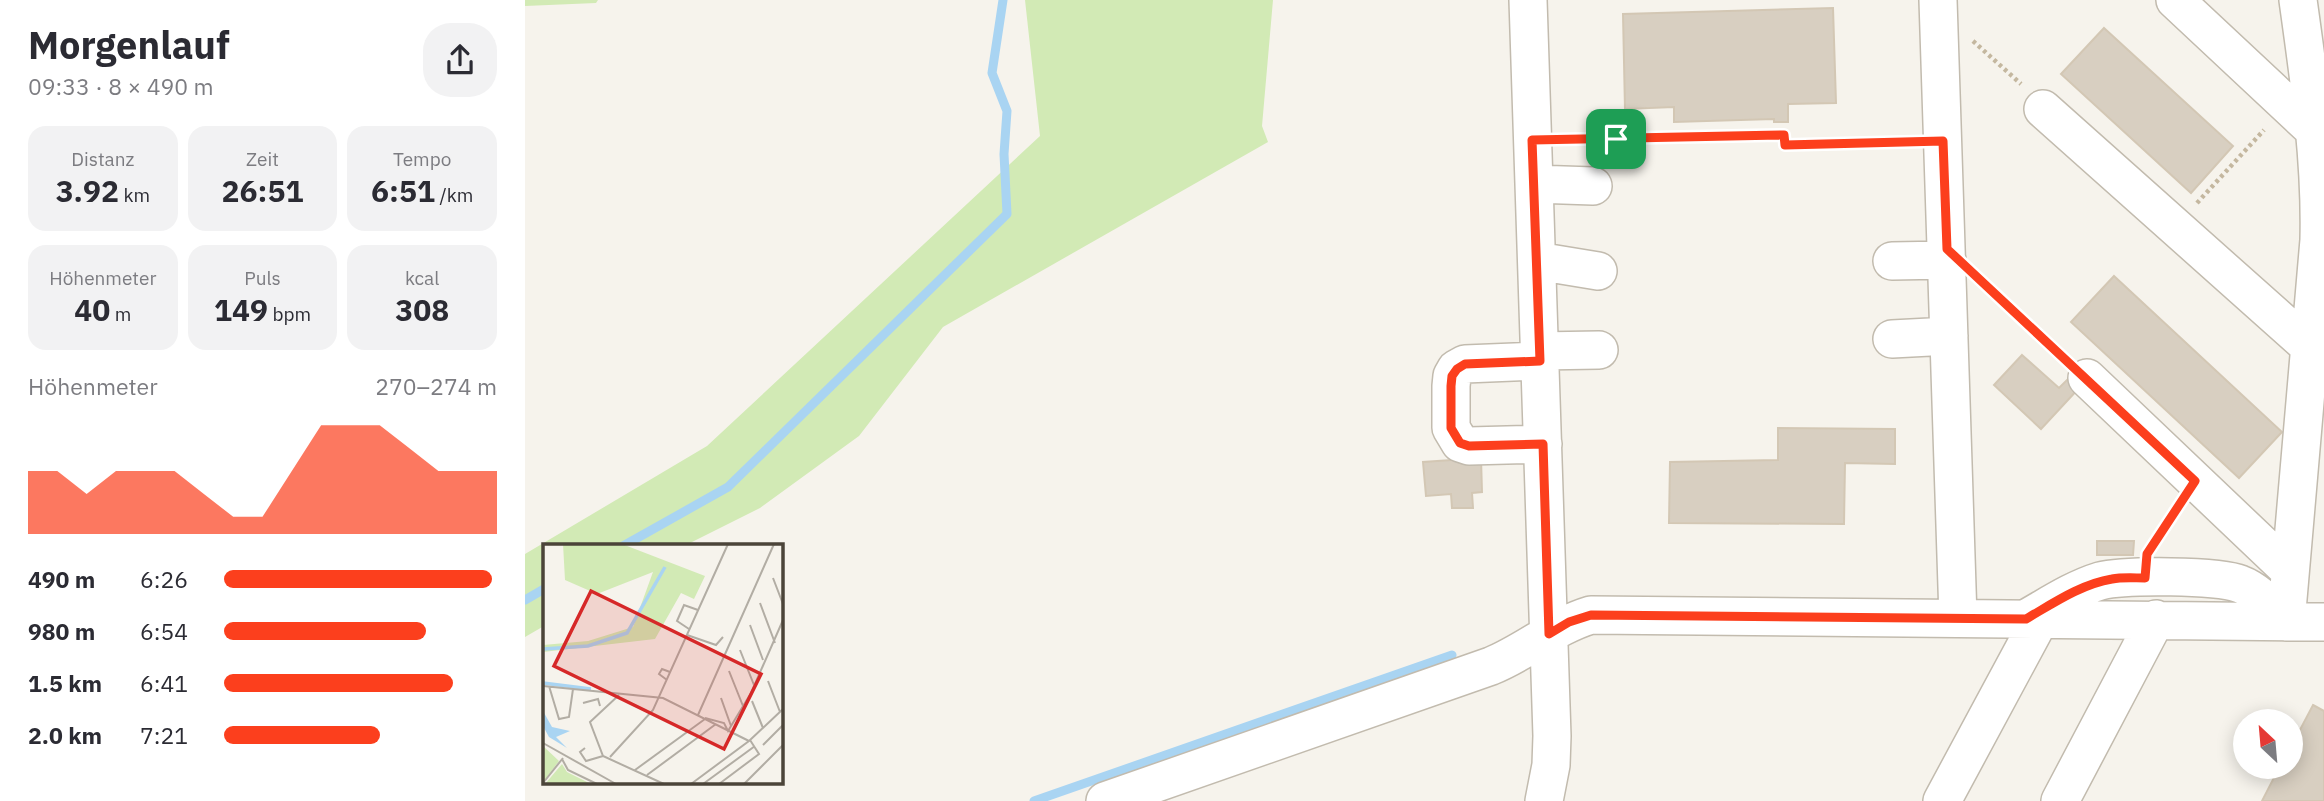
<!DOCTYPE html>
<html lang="de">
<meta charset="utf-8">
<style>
body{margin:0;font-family:"IBM Plex Sans",sans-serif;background:#f2f2f3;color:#2b2b33;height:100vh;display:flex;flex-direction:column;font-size:26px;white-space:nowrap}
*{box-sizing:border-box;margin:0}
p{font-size:23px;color:#7c7c81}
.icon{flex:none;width:38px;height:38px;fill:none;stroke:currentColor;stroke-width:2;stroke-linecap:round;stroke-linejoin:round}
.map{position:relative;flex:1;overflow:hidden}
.details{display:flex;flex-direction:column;background:#fff;width:525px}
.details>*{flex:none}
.needle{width:46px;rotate:334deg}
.tools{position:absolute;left:1708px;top:709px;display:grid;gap:14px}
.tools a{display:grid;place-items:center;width:70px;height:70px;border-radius:50%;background:#fff;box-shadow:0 4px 18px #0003;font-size:35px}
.pin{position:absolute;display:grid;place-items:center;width:60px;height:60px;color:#fff;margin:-30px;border-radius:14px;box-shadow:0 4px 10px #0006}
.round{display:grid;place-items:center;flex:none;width:74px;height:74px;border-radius:28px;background:#f2f2f3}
.summary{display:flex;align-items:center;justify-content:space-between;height:119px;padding:0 28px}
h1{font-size:38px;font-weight:700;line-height:52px}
.stats{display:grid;grid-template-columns:repeat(3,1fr);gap:10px;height:119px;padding:7px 28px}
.stats div{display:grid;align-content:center;border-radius:18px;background:#f2f2f3;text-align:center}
.stats b{font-size:30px;font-weight:700}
.stats small{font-size:19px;font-weight:400}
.stats p{font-size:19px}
.chart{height:196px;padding:14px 28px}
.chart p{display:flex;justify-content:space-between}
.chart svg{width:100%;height:126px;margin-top:7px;fill:#fc3f1d;opacity:.7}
ul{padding:0 28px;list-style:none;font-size:23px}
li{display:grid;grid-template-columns:112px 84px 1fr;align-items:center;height:52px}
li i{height:18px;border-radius:9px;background:#fc3f1d}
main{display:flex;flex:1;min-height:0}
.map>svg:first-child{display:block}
.green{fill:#d2eab5}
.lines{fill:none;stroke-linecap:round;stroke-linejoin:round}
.stream{stroke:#a9d4f2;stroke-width:9}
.building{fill:#d8cfc1;stroke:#d3c7b4;stroke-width:2}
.minor-casing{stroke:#c2bbae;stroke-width:40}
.path{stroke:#c4b79f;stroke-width:4.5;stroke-dasharray:3.5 3.5;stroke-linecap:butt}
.minor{stroke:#fff;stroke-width:37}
.route-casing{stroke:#fff;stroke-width:14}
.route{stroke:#fc3f1d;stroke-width:9}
.inset-river{fill:none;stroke:#a9d4f2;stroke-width:3.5}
.inset-road{fill:none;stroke:#b2ada4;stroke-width:2}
.view{fill:#d62828;fill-opacity:0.15;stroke:#d62828;stroke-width:3.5}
.inset-edge{fill:none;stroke:#4b4439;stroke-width:3.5}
</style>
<main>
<section class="details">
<div class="summary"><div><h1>Morgenlauf</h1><p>09:33 · 8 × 490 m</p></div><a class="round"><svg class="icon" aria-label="share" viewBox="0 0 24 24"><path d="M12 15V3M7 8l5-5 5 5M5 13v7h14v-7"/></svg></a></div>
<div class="stats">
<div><p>Distanz</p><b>3.92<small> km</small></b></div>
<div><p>Zeit</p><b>26:51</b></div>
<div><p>Tempo</p><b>6:51<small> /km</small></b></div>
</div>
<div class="stats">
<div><p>Höhenmeter</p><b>40<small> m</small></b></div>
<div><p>Puls</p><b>149<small> bpm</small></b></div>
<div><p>kcal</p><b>308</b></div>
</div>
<div class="chart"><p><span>Höhenmeter</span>270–274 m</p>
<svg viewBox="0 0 160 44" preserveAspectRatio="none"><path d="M0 44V22L10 22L20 30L30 22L40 22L50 22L60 30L70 38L80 38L90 22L100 6L110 6L120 6L130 14L140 22L150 22L160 22V44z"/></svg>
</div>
<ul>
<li><b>490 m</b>6:26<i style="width:98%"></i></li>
<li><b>980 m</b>6:54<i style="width:74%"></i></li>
<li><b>1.5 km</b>6:41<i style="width:84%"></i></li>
<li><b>2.0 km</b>7:21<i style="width:57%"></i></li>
</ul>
</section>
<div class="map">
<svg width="1799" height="801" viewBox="0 0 1799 801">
<rect width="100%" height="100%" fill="#f6f3ec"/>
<path class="green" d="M 0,0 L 73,0 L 71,3 L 0,6 Z
M 500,0 L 748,0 L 737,126 L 743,142 L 418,327 L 334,436 L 235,508 L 161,545 L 19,546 L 19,626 L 0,637 L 0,554 L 182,446 L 515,136 Z"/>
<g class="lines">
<path class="stream" d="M 98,546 L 203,487 L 482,214 L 479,154 L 482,111 L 467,73 L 478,0
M 0,600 L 19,589
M 509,801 L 927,655"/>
</g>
<path class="building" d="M 1308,8 L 1311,103 L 1263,104 L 1263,122 L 1249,122 L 1249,119 L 1149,122 L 1149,107 L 1100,109 L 1098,14 Z
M 1579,28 L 1708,146 L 1666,193 L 1536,74 Z
M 1589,276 L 1757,432 L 1714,478 L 1546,322 Z
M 1497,355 L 1534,388 L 1543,379 L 1554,388 L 1516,429 L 1469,385 Z
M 1253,428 L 1370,429 L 1370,464 L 1320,463 L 1319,524 L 1144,523 L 1145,462 L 1253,460 Z
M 956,458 L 957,492 L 947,493 L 948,508 L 927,508 L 926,494 L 901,496 L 898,462 Z
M 1572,541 L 1609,541 L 1608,555 L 1572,555 Z
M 1788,705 L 1799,711 L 1799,801 L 1737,801 L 1755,766 L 1766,766 L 1766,747 Z"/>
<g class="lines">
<g class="minor-casing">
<path id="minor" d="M 1003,0 L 1027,736 L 1026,765 L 1019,801
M 1413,0 L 1433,618
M 1650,0 L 1789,130
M 1518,109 L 1785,347
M 1009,184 L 1068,186
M 1012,261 L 1073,271
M 1367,261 L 1422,260
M 1367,339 L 1424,336
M 1014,351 L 1074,350
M 1015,361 L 940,364 L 931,369 L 927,376 L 926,386 L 926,428 L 935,443 L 944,446 L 1018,444
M 1562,378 L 1765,571
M 1502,618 C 1525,605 1549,589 1575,581 C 1598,575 1694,575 1715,584 C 1734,591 1747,608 1761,622
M 1761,622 L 1794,240 C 1796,160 1784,79 1773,0
M 580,801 L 966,666 C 1001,652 1029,626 1066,615 L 1799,622
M 1417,801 L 1515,619
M 1535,801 L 1631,619"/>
</g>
<path class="path" d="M 1448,41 L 1496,84
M 1040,140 L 1259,135 L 1260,145 L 1386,142
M 1672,203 L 1739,130
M 1456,281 L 1539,358
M 1628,544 L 1652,508"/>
<use href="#minor" class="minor"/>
</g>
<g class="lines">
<g class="route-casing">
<path id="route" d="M 1259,135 L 1260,145 L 1418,141 L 1422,249 L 1670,481 L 1622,554 L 1620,578 C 1609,578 1597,577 1587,579 C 1556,584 1527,604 1501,619 L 1066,615 L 1044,622 L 1024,634 L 1018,444 L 944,446 L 935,443 L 926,428 L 926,386 L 927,376 L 932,369 L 940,364 L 1015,361 L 1007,140 Z"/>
</g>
<use href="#route" class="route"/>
</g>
<g transform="translate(18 544)">
<rect width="240" height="240" fill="#f6f3ec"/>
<path d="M 20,0 L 79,0 L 162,32 L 151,55 L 138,49 L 112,95 L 0,108 L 0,101 L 45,97 L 90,83 L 110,28 L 54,50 L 22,36 ZM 0,202 L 16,217 L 1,237 L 0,235 ZM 19,220 L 24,228 L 48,240 L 2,240 Z" fill="#d2eab5"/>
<path d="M 0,167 L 9,183 L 27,187 L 13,193 L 24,204 L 6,193 L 0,182 Z" fill="#a9d4f2"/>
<path class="inset-river" d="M 0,105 L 45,102 L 84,89 L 122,23M 0,139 L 48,145"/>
<path class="inset-road" d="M 230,34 L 240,60M 217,59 L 232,99M 207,81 L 220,116M 146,85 L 134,77 L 141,61 L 155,66M 144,91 L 173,101 L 180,93M 197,106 L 211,141M 186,127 L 200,162M 124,136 L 116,130 L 119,125 L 127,128M 225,137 L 237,168M 0,142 L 120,154 L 206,197M 6,142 L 16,175 L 26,173 L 30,145M 76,151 L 47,178 L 60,212 L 121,240M 178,154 L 188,182M 209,157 L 220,184M 40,159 L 55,155 L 57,162M 155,171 L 231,0M 162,174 L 181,179 L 185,187 L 208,149 L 240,76M 0,199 L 73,240M 220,201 L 240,181M 42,204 L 37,208 L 43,217 L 60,212M 67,213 L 110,166 L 185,0M 19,215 L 25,226 L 54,240M 92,226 L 162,175M 104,231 L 173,180M 0,239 L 20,214M 148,240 L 206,197 L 240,165M 160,240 L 212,202M 176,240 L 216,210 L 207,196M 201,240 L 240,201"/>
<path class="view" d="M 48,47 L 218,130 L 181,205 L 11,122 Z"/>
<rect width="240" height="240" class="inset-edge"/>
</g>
</svg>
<div class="tools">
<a><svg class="needle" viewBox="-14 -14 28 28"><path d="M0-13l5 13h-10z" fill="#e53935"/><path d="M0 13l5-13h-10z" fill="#7c7c81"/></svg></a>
</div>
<div class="pin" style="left:1091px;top:139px;background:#1e9e55"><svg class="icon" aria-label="arrive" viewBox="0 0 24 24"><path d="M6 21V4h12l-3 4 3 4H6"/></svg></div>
</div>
</main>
